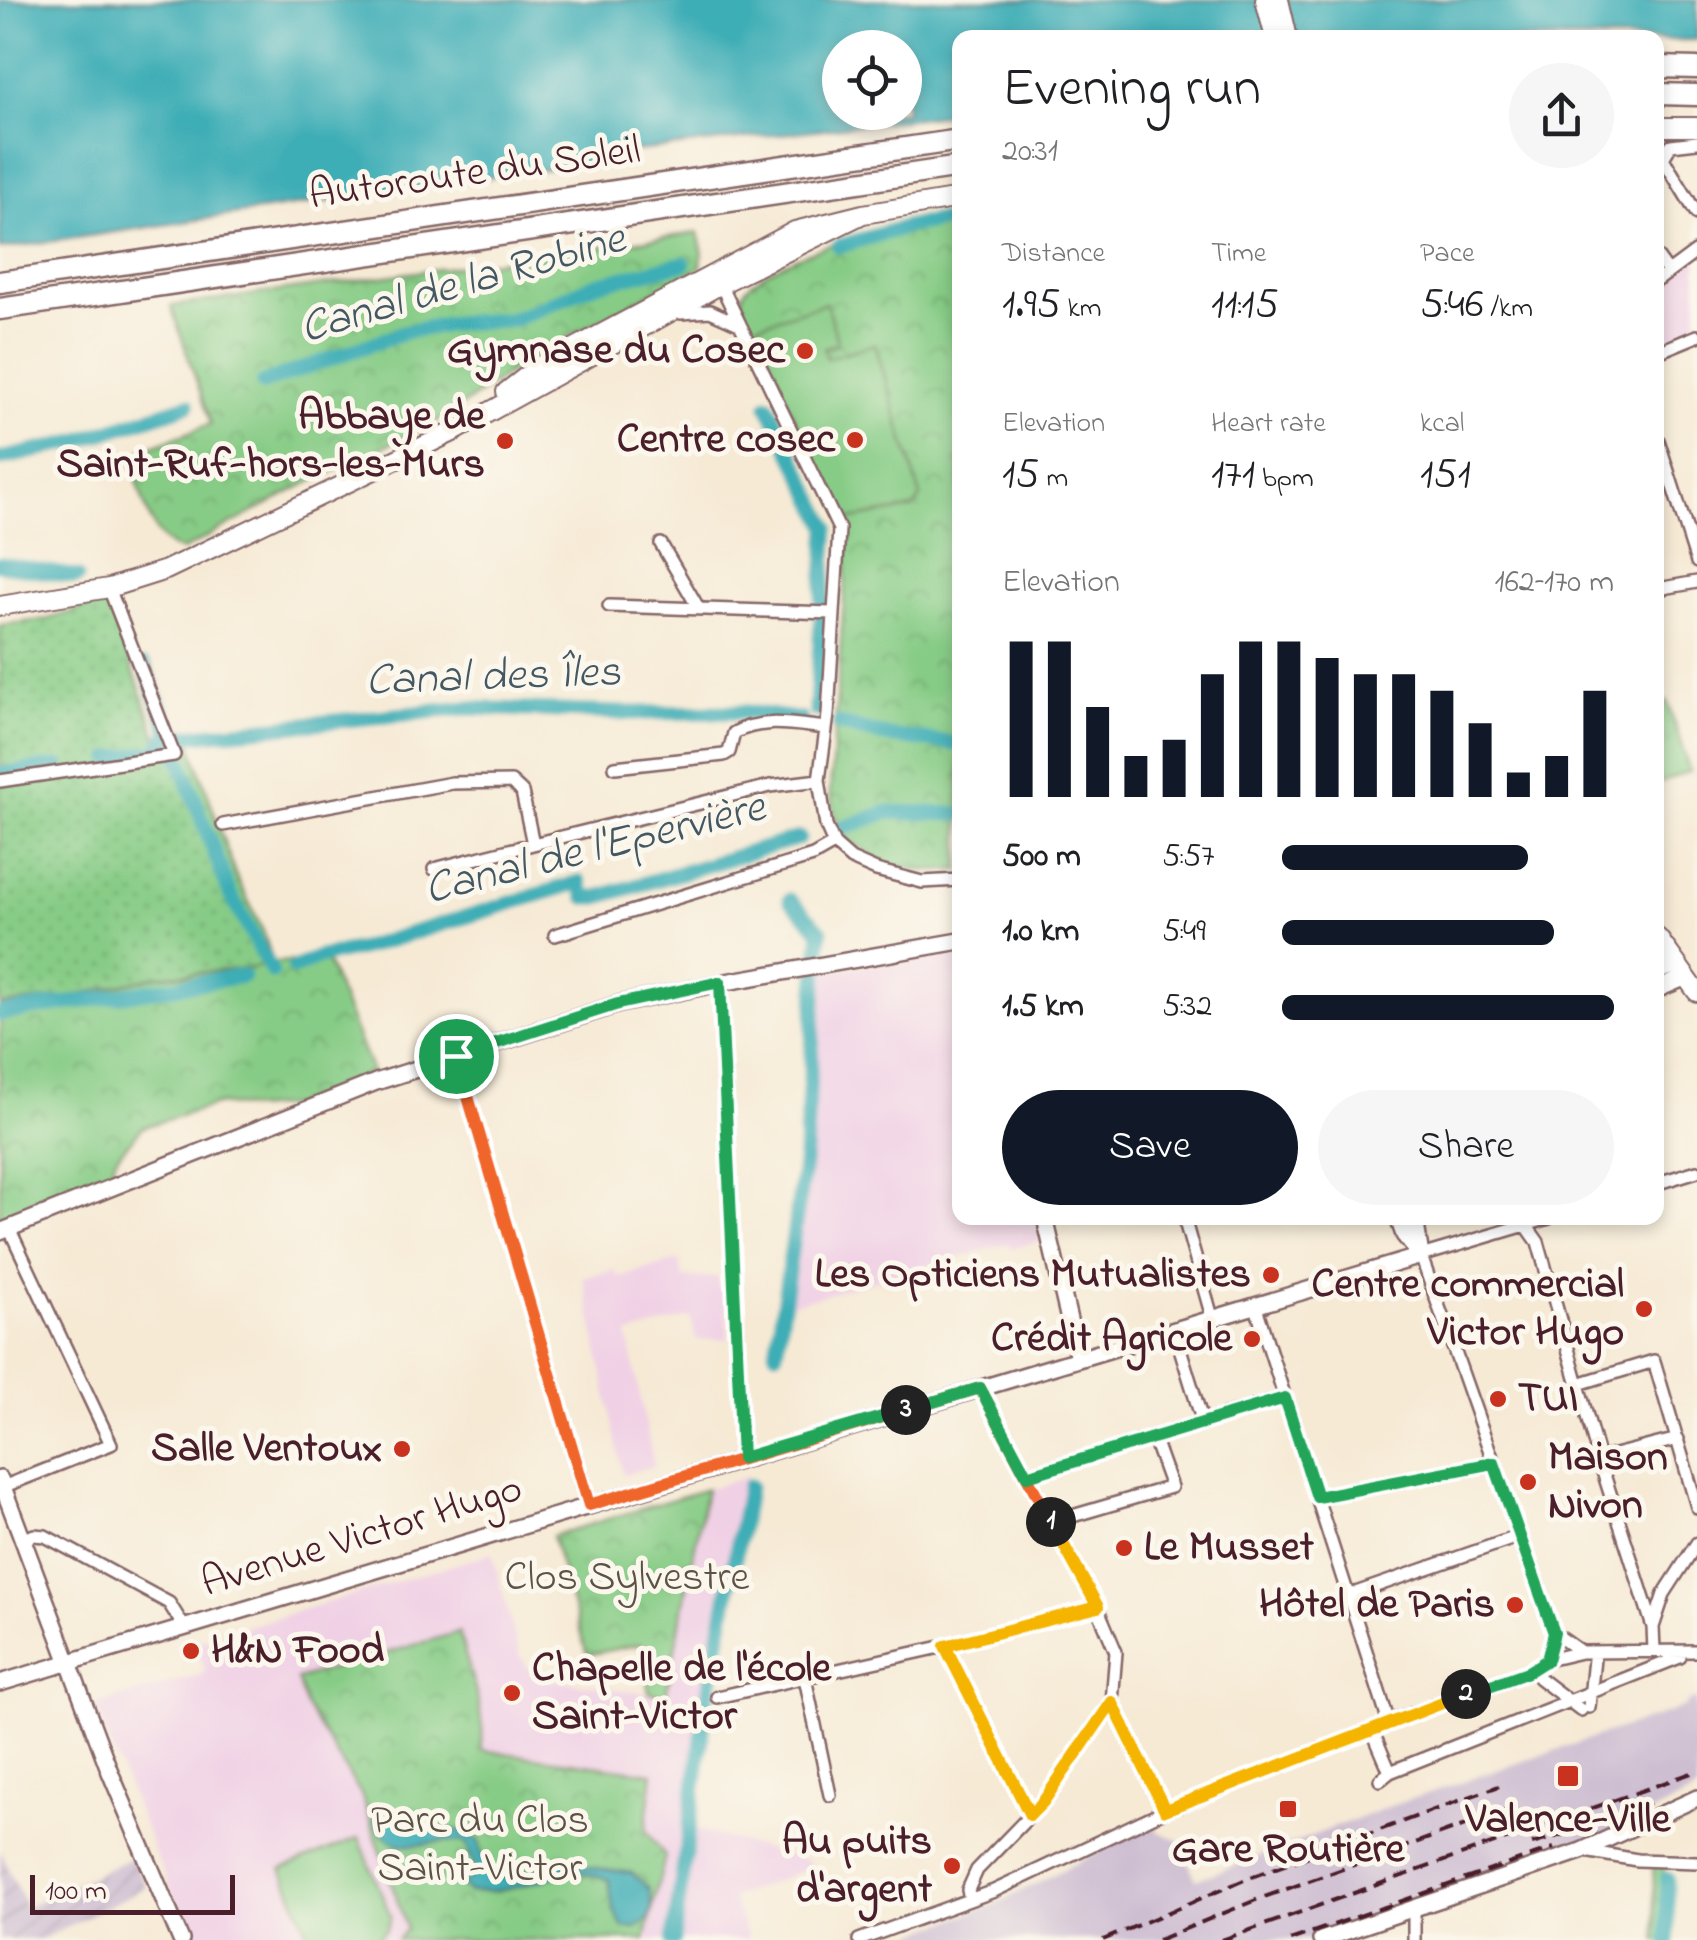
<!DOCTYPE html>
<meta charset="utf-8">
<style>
body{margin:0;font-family:"Indie Flower",sans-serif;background:#f6f6f6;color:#202124;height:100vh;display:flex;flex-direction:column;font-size:38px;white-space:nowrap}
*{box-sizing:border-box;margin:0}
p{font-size:32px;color:#757577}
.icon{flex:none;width:55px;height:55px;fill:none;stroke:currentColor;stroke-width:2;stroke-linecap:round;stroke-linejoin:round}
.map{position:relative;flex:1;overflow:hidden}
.side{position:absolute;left:952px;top:30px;width:712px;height:1195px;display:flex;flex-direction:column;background:#fff;border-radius:20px;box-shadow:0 5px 15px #0003}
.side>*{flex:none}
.tools{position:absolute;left:822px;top:30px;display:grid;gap:20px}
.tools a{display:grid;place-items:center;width:100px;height:100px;border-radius:50%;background:#fff;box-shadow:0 5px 15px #0003;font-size:50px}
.scale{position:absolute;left:30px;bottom:25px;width:205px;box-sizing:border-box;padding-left:10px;border:5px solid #4a1f2b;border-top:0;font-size:28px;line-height:35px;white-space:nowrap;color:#4a1f2b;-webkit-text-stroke:8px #fbf7ec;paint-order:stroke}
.pin{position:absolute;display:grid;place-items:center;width:85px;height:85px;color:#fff;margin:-42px;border:5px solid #fff;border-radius:50%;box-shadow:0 2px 10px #0007}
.km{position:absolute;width:50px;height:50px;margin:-25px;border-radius:50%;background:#222;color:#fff;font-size:28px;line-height:50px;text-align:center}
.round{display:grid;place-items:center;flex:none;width:105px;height:105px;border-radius:52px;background:#f6f6f6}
.summary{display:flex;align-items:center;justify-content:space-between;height:170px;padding:0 50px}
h1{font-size:55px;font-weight:600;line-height:75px}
.stats{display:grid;grid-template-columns:repeat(3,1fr);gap:15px;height:170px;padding:10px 50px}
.stats div{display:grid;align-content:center}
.stats b{font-size:42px;font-weight:600}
.stats small{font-size:28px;font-weight:400}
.stats p{font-size:28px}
.chart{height:280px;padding:20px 50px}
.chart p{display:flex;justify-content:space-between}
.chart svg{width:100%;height:180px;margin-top:10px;stroke:#111827;stroke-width:6}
.button{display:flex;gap:20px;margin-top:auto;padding:20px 50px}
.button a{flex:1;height:115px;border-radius:60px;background:#111827;color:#fff;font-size:40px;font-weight:600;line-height:115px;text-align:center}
.button a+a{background:#f6f6f6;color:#202124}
ul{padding:0 50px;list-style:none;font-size:32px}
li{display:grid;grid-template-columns:160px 120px 1fr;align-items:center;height:75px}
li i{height:25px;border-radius:12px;background:#111827}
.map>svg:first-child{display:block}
.built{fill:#f0d0e5}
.industrial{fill:url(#industrial-furrows)}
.railway{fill:#cebed2}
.grass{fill:url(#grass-tufts);stroke:#687658;stroke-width:2.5}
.park{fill:url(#park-crowns);stroke:#687658;stroke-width:2.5}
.garden{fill:url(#garden-dots);stroke:#687658;stroke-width:2.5}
.pitch{fill:#87cc86;stroke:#687658;stroke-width:2.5}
.water{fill:#3cadb6;stroke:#436670;stroke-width:2.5;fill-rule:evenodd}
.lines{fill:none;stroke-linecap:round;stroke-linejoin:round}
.canal{stroke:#3cadb6;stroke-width:15}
.street-casing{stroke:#866666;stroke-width:16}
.secondary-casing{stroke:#866666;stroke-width:20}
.primary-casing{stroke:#866666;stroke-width:22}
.highway-casing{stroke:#866666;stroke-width:25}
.street{stroke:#fff;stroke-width:11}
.secondary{stroke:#fff;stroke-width:15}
.primary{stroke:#fff;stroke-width:18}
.highway{stroke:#fff;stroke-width:20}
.rail{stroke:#4a1f2b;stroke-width:4;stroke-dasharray:15 8;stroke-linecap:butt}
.split-1-casing{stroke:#fff;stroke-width:20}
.split-2-casing{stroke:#fff;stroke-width:20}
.split-3-casing{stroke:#fff;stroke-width:20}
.split-4-casing{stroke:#fff;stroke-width:20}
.split-1{stroke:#f0652b;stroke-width:12}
.split-2{stroke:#f5b400;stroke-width:12}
.split-3{stroke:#22a559;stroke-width:12}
.split-4{stroke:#22a559;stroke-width:12}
.poi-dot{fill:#c8321e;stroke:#fbf7ec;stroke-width:4}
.labels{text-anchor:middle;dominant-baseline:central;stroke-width:10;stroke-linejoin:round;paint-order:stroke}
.street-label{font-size:42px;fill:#4a1f2b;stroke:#fbf7ec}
.poi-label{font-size:42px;font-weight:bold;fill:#4a1f2b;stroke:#fbf7ec;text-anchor:end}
.park-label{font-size:42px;fill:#5c5346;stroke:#fbf7ec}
.water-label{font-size:45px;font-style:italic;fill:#445863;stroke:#fbf7ec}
</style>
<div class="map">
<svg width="1697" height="1940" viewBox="0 0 1697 1940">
<defs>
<pattern id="industrial-furrows" width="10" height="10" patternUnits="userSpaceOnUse" patternTransform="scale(2.5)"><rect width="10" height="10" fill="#cebed2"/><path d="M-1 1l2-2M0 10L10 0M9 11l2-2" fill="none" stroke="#b2a3b4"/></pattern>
<pattern id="grass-tufts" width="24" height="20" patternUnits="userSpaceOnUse" patternTransform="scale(2.5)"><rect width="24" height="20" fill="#87cc86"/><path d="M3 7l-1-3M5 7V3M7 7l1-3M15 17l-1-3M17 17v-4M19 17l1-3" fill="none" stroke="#76af74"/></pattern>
<pattern id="park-crowns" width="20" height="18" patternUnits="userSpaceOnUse" patternTransform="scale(2.5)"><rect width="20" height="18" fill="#87cc86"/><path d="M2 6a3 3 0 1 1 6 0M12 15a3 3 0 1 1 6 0" fill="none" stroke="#76af74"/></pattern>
<pattern id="garden-dots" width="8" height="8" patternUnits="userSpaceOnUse" patternTransform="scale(2.5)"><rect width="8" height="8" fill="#87cc86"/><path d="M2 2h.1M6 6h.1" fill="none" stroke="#76af74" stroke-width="1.8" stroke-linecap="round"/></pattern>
</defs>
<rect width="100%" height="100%" fill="#fbf7ec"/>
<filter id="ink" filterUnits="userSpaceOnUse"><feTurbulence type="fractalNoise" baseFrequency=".01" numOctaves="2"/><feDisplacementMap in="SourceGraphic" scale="20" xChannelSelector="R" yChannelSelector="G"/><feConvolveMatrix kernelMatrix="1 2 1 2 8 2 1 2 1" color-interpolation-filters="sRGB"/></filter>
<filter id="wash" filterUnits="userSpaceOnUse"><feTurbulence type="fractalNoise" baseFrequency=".0048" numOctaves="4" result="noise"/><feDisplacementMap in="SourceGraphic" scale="40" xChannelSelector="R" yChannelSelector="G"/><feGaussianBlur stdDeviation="2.25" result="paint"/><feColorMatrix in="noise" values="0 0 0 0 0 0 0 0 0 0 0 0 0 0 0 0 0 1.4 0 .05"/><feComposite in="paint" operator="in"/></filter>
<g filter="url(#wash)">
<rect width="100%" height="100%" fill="#f6ead5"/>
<path class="built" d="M 1697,258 L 1697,328 L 1658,344 L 1658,287 Z
M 960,954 L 960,1218 L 1036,1218 L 1041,1241 L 1011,1249 L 1009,1243 L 785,1306 L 809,1100 L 819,972 Z
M 679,1260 L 683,1278 L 718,1277 L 718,1288 L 726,1288 L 728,1339 L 696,1340 L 690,1317 L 628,1335 L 654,1466 L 623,1475 L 583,1277 L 616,1270 L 618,1277 Z
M 746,1477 L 701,1718 L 685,1827 L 810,1861 L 808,1868 L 732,1898 L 748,1940 L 645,1940 L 665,1857 L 480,1750 L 484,1737 L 481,1720 L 459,1632 L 333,1752 L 361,1794 L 407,1929 L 397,1940 L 191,1940 L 94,1705 L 200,1675 L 205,1671 L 195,1642 L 492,1553 L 519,1653 L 533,1677 L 665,1696 L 706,1489 Z"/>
<path class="industrial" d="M 0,1850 L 26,1907 L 133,1857 L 146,1887 L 40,1940 L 0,1940 Z"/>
<path class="railway" d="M 1697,1698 L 1697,1791 L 1602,1837 L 1305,1940 L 897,1940 L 996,1904 L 1154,1823 L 1159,1832 L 1179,1840 L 1196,1880 L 1393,1805 L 1685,1707 L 1689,1701 Z"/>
<path class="grass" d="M 1658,695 L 1661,704 L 1667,701 L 1690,771 L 1658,784 Z"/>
<path class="park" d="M 960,211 L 960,870 C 900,873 888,867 839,834 L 830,793 L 849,527 L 739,305 C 740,304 744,291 745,290 C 773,254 914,218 960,211 Z
M 698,233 L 702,249 L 701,267 L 544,349 L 446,417 L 300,487 L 183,550 C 150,546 142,492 132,465 L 142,450 L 211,424 L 171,306 Z
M 326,960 L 372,1072 L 294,1105 L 254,1109 L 219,1104 L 143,1127 L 117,1156 L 105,1182 L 0,1226 L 0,1005 L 70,997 L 157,976 L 253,968 L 273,962 Z
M 706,1489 L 666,1696 L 649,1692 L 640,1644 L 587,1655 L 552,1536 Z
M 459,1632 C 467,1665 488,1718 481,1750 L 653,1773 L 646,1830 L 665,1856 L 645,1940 L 397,1940 L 407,1929 L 361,1794 L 306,1707 L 297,1679 Z
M 1653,1861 L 1663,1861 L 1666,1940 L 1656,1940 Z"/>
<path class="garden" d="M 108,601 L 161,748 L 191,745 L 235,874 L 263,931 L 273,962 L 253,968 L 157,976 L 70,997 L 0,1005 L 0,625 L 48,619 Z"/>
<path class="pitch" d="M 826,303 L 838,343 L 824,348 L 827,358 L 875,344 L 921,497 L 914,508 L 845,520 L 750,327 Z
M 359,1838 L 391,1917 L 387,1929 L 376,1940 L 311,1940 L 282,1869 Z"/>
<path class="water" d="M 0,0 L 1697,0 L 1697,40 L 960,38 L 960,113 L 628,152 L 628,157 L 0,249 ZM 840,48 L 905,48 L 905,112 L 840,112 Z
M 378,1815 L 386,1815 L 405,1826 L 420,1830 L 457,1830 L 479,1841 C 483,1857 483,1874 501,1878 L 558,1863 L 632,1873 L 649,1889 L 652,1905 L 649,1919 L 636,1928 L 623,1927 L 613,1909 L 609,1880 C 567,1863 542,1884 501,1890 C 491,1892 479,1892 469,1892 L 461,1885 L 477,1873 L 466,1843 C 429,1834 395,1865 374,1821 Z"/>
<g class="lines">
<path class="canal" d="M 839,246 L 909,226 L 960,218
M 263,383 L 408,331 L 459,323 L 514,319 L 596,284 L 684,263
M 768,405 L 828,527 L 822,601
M 0,459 L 75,442 L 188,405
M 0,564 L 77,577
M 145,666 L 229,892 L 272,972
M 816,710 L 821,620
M 839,724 L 886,736 L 960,744
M 174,737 L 467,708 L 624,713 L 748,712 L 801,720
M 111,759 L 158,751 L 164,739
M 0,774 L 58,767
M 843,828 L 888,812 L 960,814
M 790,900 L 821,931 L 818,958
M 294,968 L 319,957 L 360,949 L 580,882 L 585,897 L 598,897 L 799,838
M 0,1014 L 243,976
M 776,1352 L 804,1164 L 817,973
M 1667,1879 L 1668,1940
M 673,1940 L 708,1696 L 749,1486"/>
</g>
</g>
<g filter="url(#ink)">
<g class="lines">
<g class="street-casing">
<path id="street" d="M 1658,150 L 1697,214
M 1663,158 L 1671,145 L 1697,142
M 1658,258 L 1668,272
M 1658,280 L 1697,251
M 719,281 L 839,529 L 828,715 L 819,780 L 826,826 L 834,844 L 851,859 L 876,870 L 922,882 L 960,880
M 681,313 L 710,311 L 739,324
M 1658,352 L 1697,336
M 1658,440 L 1697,562
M 661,544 L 699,609
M 1658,589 L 1697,582
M 609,606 L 832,613
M 615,767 L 724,755 L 729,752 L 734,733 C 761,717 796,725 826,728
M 0,781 L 174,755 L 109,588
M 223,825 L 452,783 L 511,782 L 522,792 L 533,844 L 770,786 L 819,780
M 434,869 L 533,844
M 555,935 L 813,856 L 834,844
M 720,983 L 742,1459
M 456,1057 L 589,1505
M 1658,1183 L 1697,1171
M 1184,1218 L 1212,1317
M 1526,1225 L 1538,1242 L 1599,1459 L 1653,1627 L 1654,1650
M 1255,1304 L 1389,1723
M 1174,1329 L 1203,1423
M 1578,1384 L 1654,1361 L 1697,1507
M 1599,1459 L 1678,1439
M 1027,1476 L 1285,1397
M 0,1488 L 111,1444 L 9,1228
M 1317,1497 L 1495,1463
M 1052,1522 L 1171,1487 L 1153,1437
M 23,1540 L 34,1535 L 45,1536 L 169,1603 L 184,1627
M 1347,1596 L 1520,1536
M 1653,1627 L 1664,1594 L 1697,1543
M 1554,1633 L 1581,1652
M 945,1646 L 1030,1815
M 1547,1660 L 1554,1633 L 1421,1256 L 1549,1218
M 805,1678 L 830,1795
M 1539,1678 L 1581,1710
M 717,1697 L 945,1646 L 1097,1607
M 1112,1702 L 1165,1811
M 1589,1707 L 1594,1659
M 1376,1739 L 1390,1772
M 1380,1780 L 1390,1772 L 1680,1657
M 1585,1851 L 1637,1860 L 1697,1862
M 970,1899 L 968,1890 L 977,1870 L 1043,1802 L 1112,1702 L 1116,1652 L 1097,1607 L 980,1388
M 1414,1909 L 1414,1940
M 859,1940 L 994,1891 L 1155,1815 L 1416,1712 L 1528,1673 L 1547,1660 L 1581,1652 L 1697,1651"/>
</g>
<g class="secondary-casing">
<path id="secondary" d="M 1658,971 L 1677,965
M 1658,989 L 1686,977
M 1045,1218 L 1078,1358
M 1398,1218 L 1404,1235 L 1421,1256
M 1415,1218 L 1421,1256
M 0,1232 L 376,1082 L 619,1004 L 720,983 L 960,941
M 0,1479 L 110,1772 L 181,1940
M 0,1683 L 1421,1256
M 1321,1940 L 1581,1851 L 1697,1798"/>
</g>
<g class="primary-casing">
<path id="primary" d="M 1265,0 L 1275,38
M 1279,0 L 1288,38
M 1658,127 L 1697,127
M 506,392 L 537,368 L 795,231 L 863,214 L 960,198
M 0,606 L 109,588 L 166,570 L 455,431 L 721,284 L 863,214
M 1658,938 L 1697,992"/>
</g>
<g class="highway-casing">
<path id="highway" d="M 1658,67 L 1697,68
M 1658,94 L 1697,95
M 0,282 L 960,140
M 0,309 L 960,167"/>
</g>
<use href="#street" class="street"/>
<use href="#secondary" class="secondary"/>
<use href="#primary" class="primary"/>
<use href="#highway" class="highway"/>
<path class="rail" d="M 1532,1844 L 1599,1824 L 1650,1803
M 1103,1940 L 1249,1878 L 1499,1786
M 1158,1940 L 1256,1900 L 1507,1810
M 1222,1940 L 1697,1771
M 1290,1940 L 1554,1848"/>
</g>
</g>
<g class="lines" filter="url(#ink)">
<g class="split-1-casing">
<path id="split-1" d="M 456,1056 L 589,1505 L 980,1388 L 1051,1522"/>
</g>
<g class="split-2-casing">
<path id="split-2" d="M 1051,1522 L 1098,1607 L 945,1646 L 1030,1815 L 1043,1802 L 1112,1702 L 1165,1810 L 1466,1694"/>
</g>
<g class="split-3-casing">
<path id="split-3" d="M 906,1410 L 980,1388 L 1027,1476 L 1285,1398 L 1317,1497 L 1494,1463 L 1554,1633 L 1547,1660 L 1528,1672 L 1466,1694"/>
</g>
<g class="split-4-casing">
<path id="split-4" d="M 456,1056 L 618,1004 L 720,982 L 742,1458 L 906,1410"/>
</g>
<use href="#split-1" class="split-1"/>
<use href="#split-2" class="split-2"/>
<use href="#split-3" class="split-3"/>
<use href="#split-4" class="split-4"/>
</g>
<g class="poi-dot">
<circle cx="805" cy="351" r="10"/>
<circle cx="855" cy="440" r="10"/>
<circle cx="505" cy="441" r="10"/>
<circle cx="1271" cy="1275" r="10"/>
<circle cx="1644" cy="1309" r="10"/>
<circle cx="1252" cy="1339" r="10"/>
<circle cx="1498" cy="1399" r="10"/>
<circle cx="402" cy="1449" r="10"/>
<circle cx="1528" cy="1482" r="10"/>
<circle cx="1124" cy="1548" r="10"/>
<circle cx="1515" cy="1605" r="10"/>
<circle cx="191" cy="1651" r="10"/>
<circle cx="512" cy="1693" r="10"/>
<rect x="1556" y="1764" width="24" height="24" rx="5"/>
<rect x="1278" y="1799" width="20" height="20" rx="5"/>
<circle cx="952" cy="1866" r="10"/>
</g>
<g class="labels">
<g class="street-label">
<text transform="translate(475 174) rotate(-8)">Autoroute du Soleil</text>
<text transform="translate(362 1537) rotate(-17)">Avenue Victor Hugo</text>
</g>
<g class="poi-label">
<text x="785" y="351">Gymnase du Cosec</text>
<text x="485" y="417">Abbaye de<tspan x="485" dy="48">Saint-Ruf-hors-les-Murs</tspan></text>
<text x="835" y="440">Centre cosec</text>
<text x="1251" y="1275">Les Opticiens Mutualistes</text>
<text x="1624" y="1285">Centre commercial<tspan x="1624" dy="48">Victor Hugo</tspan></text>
<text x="1232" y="1339">Crédit Agricole</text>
<text x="1518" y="1399" text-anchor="start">TUI</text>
<text x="382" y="1449">Salle Ventoux</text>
<text x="1548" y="1458" text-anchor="start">Maison<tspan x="1548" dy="48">Nivon</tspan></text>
<text x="1144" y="1548" text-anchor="start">Le Musset</text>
<text x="1495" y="1605">Hôtel de Paris</text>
<text x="211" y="1651" text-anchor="start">H&amp;N Food</text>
<text x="532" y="1669" text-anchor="start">Chapelle de l'école<tspan x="532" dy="48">Saint-Victor</tspan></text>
<text x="1568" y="1820" text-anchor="middle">Valence-Ville</text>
<text x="932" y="1842">Au puits<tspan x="932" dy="48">d'argent</tspan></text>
<text x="1288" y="1850" text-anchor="middle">Gare Routière</text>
</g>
<g class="park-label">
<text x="627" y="1578">Clos Sylvestre</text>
<text x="480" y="1821">Parc du Clos<tspan x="480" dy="48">Saint-Victor</tspan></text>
</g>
<g class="water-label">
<text transform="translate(463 285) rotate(-16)">Canal de la Robine</text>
<text transform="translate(493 678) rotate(-2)">Canal des Îles</text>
<text transform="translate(595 850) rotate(-14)">Canal de l'Epervière</text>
</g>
</g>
</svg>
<div class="tools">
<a><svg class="icon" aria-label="locate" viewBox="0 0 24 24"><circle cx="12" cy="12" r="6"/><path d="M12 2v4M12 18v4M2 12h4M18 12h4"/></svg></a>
</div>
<div class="scale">100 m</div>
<div class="pin" style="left:456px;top:1056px;background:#1e9e55"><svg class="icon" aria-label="arrive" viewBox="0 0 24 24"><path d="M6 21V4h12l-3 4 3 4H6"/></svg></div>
<b class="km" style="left:1051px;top:1522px">1</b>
<b class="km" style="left:1466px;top:1694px">2</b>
<b class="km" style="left:906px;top:1410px">3</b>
<section class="side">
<div class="summary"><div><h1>Evening run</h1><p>20:31</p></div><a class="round"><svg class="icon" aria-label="share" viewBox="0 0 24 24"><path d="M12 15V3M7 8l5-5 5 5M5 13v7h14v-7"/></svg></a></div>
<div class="stats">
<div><p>Distance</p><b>1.95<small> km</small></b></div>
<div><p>Time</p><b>11:15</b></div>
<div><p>Pace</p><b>5:46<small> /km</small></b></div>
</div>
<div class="stats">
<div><p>Elevation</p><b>15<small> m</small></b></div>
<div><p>Heart rate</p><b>171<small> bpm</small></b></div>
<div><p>kcal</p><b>151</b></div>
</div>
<div class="chart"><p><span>Elevation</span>162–170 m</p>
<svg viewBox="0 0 160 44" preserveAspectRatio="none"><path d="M5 44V6M15 44V6M25 44V22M35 44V34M45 44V30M55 44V14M65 44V6M75 44V6M85 44V10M95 44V14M105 44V14M115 44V18M125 44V26M135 44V38M145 44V34M155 44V18"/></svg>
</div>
<ul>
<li><b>500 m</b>5:57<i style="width:74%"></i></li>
<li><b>1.0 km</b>5:49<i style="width:82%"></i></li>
<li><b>1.5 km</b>5:32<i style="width:100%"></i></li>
</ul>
<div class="button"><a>Save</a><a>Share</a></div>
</section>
</div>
